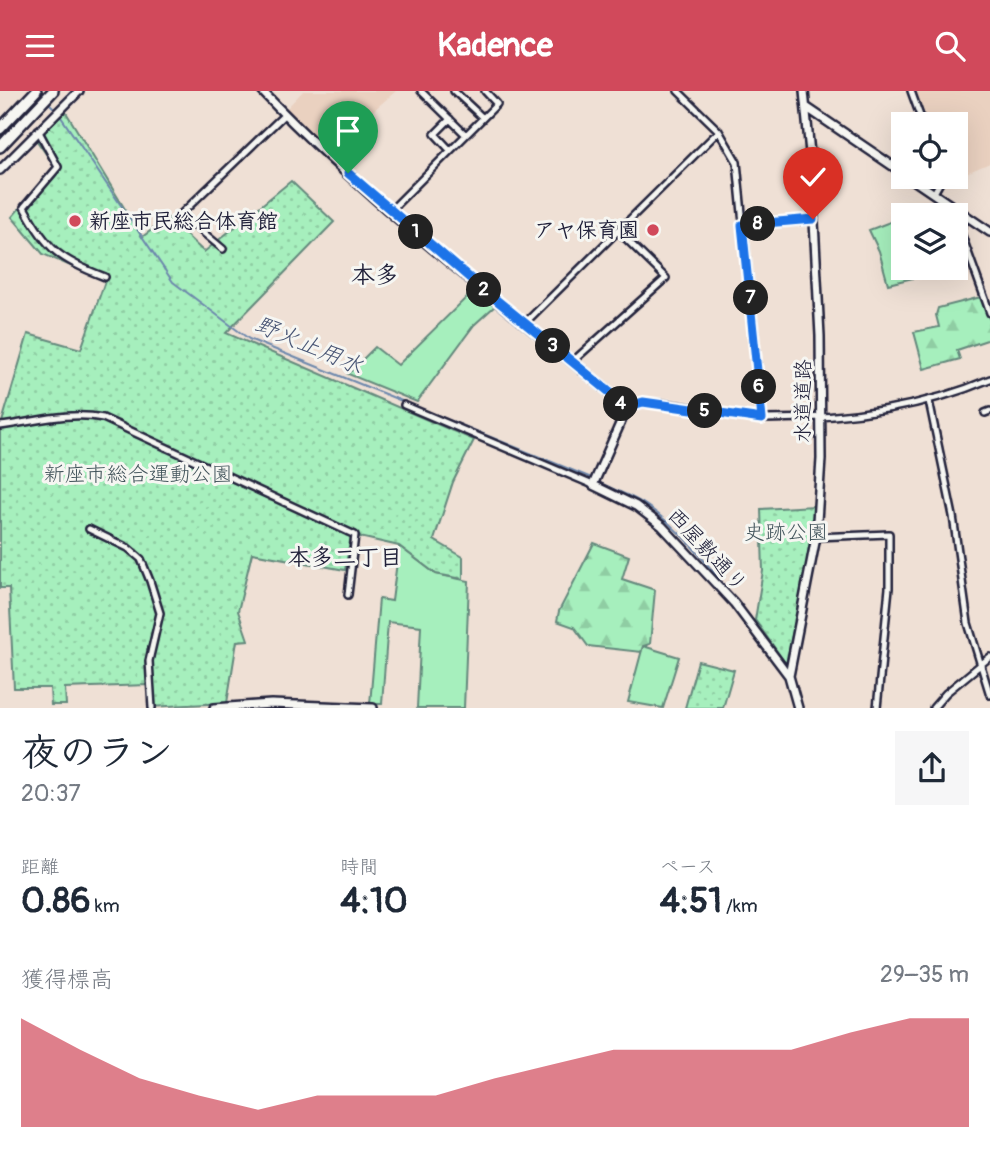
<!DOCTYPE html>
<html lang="ja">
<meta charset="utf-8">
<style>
body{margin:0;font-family:Pangolin,"Klee One",sans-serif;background:#f6f6f7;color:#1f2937;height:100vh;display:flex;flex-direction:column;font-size:26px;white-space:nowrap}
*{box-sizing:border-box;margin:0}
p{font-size:23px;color:#747a83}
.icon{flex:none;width:38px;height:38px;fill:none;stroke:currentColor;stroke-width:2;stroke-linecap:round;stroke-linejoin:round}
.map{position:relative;height:617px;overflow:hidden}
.sheet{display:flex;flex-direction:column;background:#fff;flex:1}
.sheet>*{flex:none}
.tools{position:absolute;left:891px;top:21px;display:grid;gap:14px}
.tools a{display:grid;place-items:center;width:77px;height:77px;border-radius:0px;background:#fff;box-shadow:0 7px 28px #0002;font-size:35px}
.pin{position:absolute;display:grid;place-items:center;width:60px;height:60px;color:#fff;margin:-72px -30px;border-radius:50% 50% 50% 0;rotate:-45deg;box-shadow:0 0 7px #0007}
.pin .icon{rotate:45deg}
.km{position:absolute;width:35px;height:35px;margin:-18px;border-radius:50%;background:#222;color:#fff;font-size:19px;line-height:35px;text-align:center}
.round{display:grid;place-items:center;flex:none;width:74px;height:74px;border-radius:0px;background:#f6f6f7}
.head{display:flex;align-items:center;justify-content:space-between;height:119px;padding:0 21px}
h1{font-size:38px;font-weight:800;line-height:52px}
.figures{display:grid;grid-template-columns:repeat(3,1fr);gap:10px;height:119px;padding:7px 21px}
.figures div{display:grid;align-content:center}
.figures b{font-size:35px;font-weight:800}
.figures small{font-size:19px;font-weight:400}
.figures p{font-size:19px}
.chart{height:196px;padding:14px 21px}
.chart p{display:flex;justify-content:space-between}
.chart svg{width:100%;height:126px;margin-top:7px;fill:#d1495b;opacity:.7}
header{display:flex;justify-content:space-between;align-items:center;height:91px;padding:0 21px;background:#d1495b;color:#fff;font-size:32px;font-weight:800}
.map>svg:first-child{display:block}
.built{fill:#ead1c0}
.grass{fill:#a6efbd;stroke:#64887c;stroke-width:2}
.forest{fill:url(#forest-firs);stroke:#64887c;stroke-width:2}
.park{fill:url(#park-dots);stroke:#64887c;stroke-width:2}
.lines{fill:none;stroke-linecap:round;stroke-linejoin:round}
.stream{stroke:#6c87ac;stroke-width:2}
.street-casing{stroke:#22223b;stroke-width:10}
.secondary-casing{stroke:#22223b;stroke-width:12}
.highway-casing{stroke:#22223b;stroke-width:14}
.street{stroke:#f6f6f2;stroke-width:5}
.secondary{stroke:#f6f6f2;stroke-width:7}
.highway{stroke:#f6f6f2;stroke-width:9}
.route-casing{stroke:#fff;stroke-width:14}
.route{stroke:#1a73e8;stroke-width:9}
.poi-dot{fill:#d1495b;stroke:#f6f6f2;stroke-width:2.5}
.labels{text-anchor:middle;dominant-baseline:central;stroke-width:6;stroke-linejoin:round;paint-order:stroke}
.poi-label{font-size:21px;font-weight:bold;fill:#22223b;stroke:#f6f6f2;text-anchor:start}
.street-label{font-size:21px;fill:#22223b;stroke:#f6f6f2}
.park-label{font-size:21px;fill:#43555c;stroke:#f6f6f2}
.water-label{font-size:23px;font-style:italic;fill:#475474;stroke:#f6f6f2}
.neighbourhood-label{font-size:23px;font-weight:bold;fill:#22223b;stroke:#f6f6f2}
.quarter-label{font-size:24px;font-weight:bold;fill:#22223b;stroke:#f6f6f2}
</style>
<header><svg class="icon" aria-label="menu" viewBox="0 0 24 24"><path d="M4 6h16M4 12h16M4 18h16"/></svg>Kadence<svg class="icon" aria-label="search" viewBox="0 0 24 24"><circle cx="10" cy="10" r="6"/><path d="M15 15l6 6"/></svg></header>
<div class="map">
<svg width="990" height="617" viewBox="0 0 990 617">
<defs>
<pattern id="forest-firs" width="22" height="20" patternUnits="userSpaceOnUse" patternTransform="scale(1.75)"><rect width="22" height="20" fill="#a6efbd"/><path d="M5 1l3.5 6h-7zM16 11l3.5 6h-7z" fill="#8fcda3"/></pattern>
<pattern id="park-dots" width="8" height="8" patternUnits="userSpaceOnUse" patternTransform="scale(1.75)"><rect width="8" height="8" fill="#a6efbd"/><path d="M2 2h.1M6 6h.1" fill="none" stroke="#8fcda3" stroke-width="1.8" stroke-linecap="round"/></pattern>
</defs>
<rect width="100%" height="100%" fill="#efe0d5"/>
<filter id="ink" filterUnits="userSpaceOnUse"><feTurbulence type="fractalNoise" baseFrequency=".0143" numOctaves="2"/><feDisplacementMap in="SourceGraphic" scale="14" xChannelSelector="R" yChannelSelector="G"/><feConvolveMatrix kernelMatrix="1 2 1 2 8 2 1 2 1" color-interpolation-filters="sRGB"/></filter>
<g filter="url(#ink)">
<path class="built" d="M 303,0 L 396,0 L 328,59 L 285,19 Z
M 916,0 L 990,0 L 990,72 L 950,89 L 949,86 L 956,86 L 956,33 L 929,33 Z"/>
<path class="grass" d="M 903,126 L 903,177 L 939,177 L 938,181 L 888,193 L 879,160 L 869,139 Z
M 476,197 L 496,214 L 474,234 L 417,311 L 348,283 L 375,256 L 398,274 Z
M 399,455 L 436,483 L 469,490 L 464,617 L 417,617 L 421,535 L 388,531 L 382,613 L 370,613 L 379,508 L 392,510 Z
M 643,555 L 679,566 L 663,617 L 628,611 Z"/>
<path class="forest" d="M 981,206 L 990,229 L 990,248 L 957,259 L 960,268 L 924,278 L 914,241 L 939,236 L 936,224 L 938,217 Z
M 594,452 L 629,465 L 622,488 L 655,499 L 650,553 L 643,555 L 641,561 L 588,555 L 574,536 L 557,530 L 559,520 Z"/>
<path class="park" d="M 64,18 L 142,146 L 168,127 L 204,161 L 291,90 L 334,131 L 226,242 L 474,349 L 453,391 L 434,449 L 463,466 L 463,488 L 436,483 L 399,455 L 351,444 L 345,479 L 252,462 L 238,520 L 248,549 L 237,550 L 227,612 L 149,616 L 147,594 L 65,597 L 66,614 L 51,614 L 50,597 L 14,597 L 9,497 L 0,497 L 0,338 L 28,243 L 81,258 L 105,190 L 43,163 L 12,126 L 55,76 L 35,47 Z
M 814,415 L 808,469 L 786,573 L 755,529 L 763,480 L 761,418 Z
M 698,570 L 734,579 L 723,617 L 685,617 Z"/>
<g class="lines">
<path class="stream" d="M 47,10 L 53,16
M 61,26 L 173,191 L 249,248 L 589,386
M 598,391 C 614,399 633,405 647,415 C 681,438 709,475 734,507"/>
<g class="street-casing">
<path id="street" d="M 421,0 L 466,44
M 454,0 L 483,27
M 678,0 L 719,40 L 737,71 L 762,328
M 911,0 L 923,33
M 450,28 L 435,43 L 450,59
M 38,39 L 58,76 L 24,116 C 47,159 60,169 105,186
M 934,102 L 943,86
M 391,119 L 497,13 L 485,0
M 967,125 L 960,139 L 990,222
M 742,134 L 813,129
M 223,158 L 181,123 L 285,23
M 524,233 L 719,40
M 572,271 L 666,187 L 617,139
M 929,310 L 953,425 L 968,532 L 990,604
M 404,314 L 593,394
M 623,317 C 655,301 728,328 765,328 C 840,328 921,318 990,288
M 985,322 L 990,320
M 0,335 C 34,331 69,320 103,327 L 355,444 L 348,504
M 89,438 L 128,457 L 141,468 L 150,490 L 160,522 L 149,570 L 152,617
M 816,446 L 889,443 L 889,497 L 877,617
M 933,617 L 946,602 L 990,566"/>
</g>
<g class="secondary-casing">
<path id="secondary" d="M 262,0 C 370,113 497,210 618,308 L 623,317 L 623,326 L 593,394 L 636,415 L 662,435 L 734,512 L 789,585
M 806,16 L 903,82
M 0,79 L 79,0
M 909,86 L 990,141
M 214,617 L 271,613 L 373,617
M 798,617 L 789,585 L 816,446 L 821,368 L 820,245 L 811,73 L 804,0"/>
</g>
<g class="highway-casing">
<path id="highway" d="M 0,38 L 36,0
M 0,56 L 53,0"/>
</g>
<use href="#street" class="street"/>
<use href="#secondary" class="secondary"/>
<use href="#highway" class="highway"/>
</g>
</g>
<g class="lines" filter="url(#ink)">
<g class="route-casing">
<path id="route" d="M 348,82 L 478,194 L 618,308 L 623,317 L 643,311 L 762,328 L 742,134 L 813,128"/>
</g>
<use href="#route" class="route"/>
</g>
<g class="poi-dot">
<circle cx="75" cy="130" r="7"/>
<circle cx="653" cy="139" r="7"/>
</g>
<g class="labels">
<g class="poi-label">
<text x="89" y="130">新座市民総合体育館</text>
<text x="639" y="139" text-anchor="end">アヤ保育園</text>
</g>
<g class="street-label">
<text transform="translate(803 310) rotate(-90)">水道道路</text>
<text transform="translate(707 459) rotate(47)">西屋敷通り</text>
</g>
<g class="park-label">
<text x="138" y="383">新座市総合運動公園</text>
<text x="786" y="441">史跡公園</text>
</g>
<g class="water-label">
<text transform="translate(309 254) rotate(23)">野火止用水</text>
</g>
<g class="neighbourhood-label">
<text x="345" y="466">本多二丁目</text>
</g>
<g class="quarter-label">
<text x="375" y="184">本多</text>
</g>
</g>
</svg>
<div class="tools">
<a><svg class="icon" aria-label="locate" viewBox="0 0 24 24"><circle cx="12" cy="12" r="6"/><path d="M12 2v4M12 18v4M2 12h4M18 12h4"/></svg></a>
<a><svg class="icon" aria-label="layers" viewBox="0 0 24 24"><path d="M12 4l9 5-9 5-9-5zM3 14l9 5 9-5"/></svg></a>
</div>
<div class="pin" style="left:348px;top:82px;background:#1e9e55"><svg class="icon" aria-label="arrive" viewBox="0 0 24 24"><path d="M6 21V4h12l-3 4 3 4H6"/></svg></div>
<div class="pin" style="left:813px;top:128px;background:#d93025"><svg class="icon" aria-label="check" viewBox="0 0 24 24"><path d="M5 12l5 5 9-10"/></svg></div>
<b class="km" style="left:416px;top:141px">1</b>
<b class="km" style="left:484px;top:199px">2</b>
<b class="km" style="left:553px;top:255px">3</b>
<b class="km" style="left:621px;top:313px">4</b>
<b class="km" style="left:705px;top:320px">5</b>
<b class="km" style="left:759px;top:296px">6</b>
<b class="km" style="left:751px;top:207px">7</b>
<b class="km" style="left:758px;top:133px">8</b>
</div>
<section class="sheet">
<div class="head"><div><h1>夜のラン</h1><p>20:37</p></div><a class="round"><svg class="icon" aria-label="share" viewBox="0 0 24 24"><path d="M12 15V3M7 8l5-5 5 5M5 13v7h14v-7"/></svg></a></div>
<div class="figures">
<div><p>距離</p><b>0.86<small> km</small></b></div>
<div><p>時間</p><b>4:10</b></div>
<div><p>ペース</p><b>4:51<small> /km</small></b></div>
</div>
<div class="chart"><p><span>獲得標高</span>29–35 m</p>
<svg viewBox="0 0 160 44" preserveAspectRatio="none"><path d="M0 44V6L10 17L20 27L30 33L40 38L50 33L60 33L70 33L80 27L90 22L100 17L110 17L120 17L130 17L140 11L150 6L160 6V44z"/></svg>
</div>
</section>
